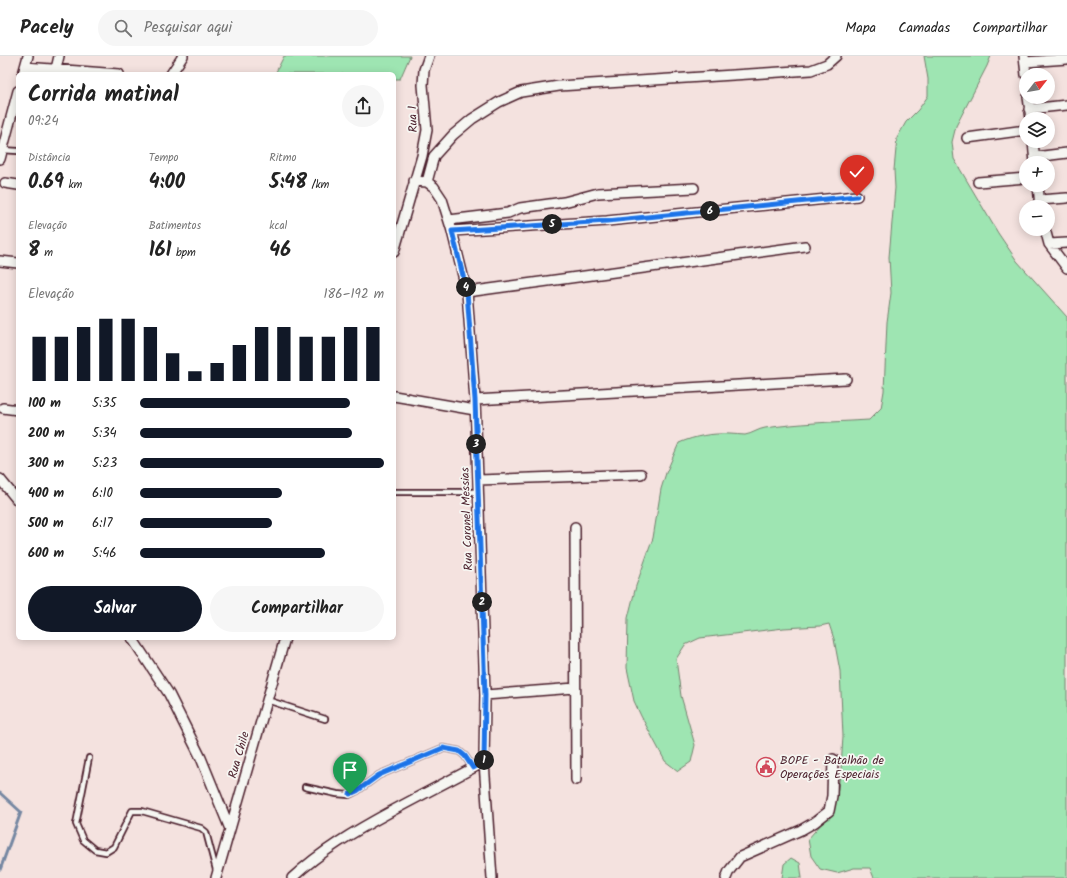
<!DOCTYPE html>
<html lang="pt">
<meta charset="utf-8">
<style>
body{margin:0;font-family:Kalam,sans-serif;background:#f6f6f6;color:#222;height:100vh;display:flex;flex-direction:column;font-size:15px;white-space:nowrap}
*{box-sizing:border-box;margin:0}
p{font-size:13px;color:#767676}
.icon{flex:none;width:22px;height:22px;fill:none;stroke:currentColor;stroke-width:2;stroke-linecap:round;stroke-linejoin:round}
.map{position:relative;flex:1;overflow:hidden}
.sheet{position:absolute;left:16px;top:16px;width:380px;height:568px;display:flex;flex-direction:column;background:#fff;border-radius:6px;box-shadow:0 2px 10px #0003}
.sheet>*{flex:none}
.needle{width:26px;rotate:59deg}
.buttons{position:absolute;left:1019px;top:12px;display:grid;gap:8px}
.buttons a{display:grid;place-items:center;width:36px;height:36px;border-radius:50%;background:#fff;box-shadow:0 2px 10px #0003;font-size:20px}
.pin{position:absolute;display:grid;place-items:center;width:34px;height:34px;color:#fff;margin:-41px -17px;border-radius:50% 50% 50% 0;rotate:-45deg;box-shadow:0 0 4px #0007}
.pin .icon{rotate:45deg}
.km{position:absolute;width:20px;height:20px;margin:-10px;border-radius:50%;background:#222;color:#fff;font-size:11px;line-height:20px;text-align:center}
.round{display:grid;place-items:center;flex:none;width:42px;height:42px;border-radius:21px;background:#f6f6f6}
.head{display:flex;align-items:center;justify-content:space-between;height:68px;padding:0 12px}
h1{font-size:22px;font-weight:700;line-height:30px}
.figures{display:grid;grid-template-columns:repeat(3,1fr);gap:6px;height:68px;padding:4px 12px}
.figures div{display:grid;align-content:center}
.figures b{font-size:20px;font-weight:700}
.figures small{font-size:11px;font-weight:400}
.figures p{font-size:11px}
.chart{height:112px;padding:8px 12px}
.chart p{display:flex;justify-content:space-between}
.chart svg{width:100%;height:72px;margin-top:4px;stroke:#111827;stroke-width:6}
.cta{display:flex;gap:8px;margin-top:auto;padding:8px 12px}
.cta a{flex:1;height:46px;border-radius:24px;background:#111827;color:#fff;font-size:16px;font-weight:700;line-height:46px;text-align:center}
.cta a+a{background:#f6f6f6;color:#222}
ul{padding:0 12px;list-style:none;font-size:13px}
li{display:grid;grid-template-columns:64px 48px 1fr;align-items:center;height:30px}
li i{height:10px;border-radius:5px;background:#111827}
header{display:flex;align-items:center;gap:24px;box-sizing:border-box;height:56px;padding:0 20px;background:#fff;border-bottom:1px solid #e0e0e0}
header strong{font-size:19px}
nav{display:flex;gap:22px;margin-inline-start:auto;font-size:14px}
.search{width:280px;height:36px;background:#f6f6f6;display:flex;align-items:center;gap:10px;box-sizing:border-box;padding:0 14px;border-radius:22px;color:#767676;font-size:15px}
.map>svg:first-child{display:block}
.green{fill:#9ee5b2;stroke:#74826e}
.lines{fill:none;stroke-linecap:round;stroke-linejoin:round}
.stream{stroke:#7587a2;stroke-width:3}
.lane-casing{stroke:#4a1f2b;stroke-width:8}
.street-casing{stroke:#4a1f2b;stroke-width:12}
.lane{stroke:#f6f6f2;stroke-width:4.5}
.street{stroke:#f6f6f2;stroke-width:9}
.route-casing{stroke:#fff;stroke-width:8}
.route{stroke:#1a73e8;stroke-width:5}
.labels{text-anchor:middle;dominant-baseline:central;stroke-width:3.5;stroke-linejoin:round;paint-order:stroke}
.street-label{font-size:12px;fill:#4a1f2b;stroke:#f6f6f2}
.poi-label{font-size:12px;fill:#4a1f2b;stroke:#f6f6f2;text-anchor:start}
</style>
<header>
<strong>Pacely</strong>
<div class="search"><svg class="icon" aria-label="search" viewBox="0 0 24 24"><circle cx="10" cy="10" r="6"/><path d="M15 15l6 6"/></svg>Pesquisar aqui</div>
<nav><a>Mapa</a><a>Camadas</a><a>Compartilhar</a></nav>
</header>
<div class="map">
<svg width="1067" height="822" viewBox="0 0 1067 822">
<rect width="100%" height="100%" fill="#f4e2df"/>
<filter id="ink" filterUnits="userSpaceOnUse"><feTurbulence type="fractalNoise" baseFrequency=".025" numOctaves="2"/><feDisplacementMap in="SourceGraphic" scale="8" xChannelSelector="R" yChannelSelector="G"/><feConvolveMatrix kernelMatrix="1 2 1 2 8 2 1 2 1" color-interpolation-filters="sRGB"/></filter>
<g filter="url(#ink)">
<path class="green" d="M 284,0 L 410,0 L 400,23 L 394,23 L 394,18 L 275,18 Z
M 924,0 L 991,0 L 987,10 L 956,70 L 952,86 L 954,103 L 998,177 L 1017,205 L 1067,261 L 1067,822 L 874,822 L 870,812 L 854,812 L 837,817 L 820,813 L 811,800 L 808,783 L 829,759 L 836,745 L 841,713 L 843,680 L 840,615 L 834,583 L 829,568 L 820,570 L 784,572 L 700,582 L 685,589 L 676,603 L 681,640 L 695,689 L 691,706 L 678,715 L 665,705 L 641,660 L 634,645 L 627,612 L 628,562 L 636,530 L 653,482 L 661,433 L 666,417 L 679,387 C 695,380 712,377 730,378 C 735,378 740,379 745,379 C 752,378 758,373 765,372 C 800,367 834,366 869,364 L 881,352 L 884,335 L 887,266 L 891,237 L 889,201 L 895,132 L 894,114 L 897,82 L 906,66 L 918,54 L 928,40 L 928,23 Z
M 791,802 L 800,807 L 802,822 L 782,822 L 784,808 Z"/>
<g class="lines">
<path class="stream" d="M 0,737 L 21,756 L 0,814"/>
<g class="lane-casing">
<path id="lane" d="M 2,94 L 18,95
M 394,436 L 479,436
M 267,644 L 325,663
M 89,702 L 76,768 L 83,784 L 95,794 L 106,796 L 114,791 L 132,755 L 142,755 L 201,772 L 206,776 L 216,814
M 305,731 L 337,738 L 349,739 L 357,735 L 379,719 L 443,692 L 459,695 L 465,700 L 473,712"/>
</g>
<g class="street-casing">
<path id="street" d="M 1024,0 L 1026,19
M 1025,6 L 1067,3
M 25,11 L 119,18
M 56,13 L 59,0
M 23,18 L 28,0
M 171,18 L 183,0
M 1028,41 L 1031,63
M 1029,53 L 1067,49
M 967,82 L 1026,74
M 1033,85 L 1035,107
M 1035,101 L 1067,97
M 0,103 L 18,35
M 414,125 L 427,126 L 434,131 L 442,143 L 452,175 L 467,236 L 475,344 L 478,424 L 485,639 L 484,706 L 492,822
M 427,126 L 434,100 L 453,79 L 472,63 L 499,46 L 521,36 L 559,30 L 811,14 L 827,8 L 836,0
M 978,126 L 1026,122
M 5,127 L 18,129
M 1038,129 L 1040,151
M 1039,144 L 1067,142
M 449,164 L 508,157 L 520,152 L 564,146 L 598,137 L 694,132
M 1045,173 L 1049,188 L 1067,212
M 452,175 L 607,165 L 857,140
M 1049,188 L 1067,187
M 394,196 L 422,100 L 427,74 L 423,29 L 424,14 L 429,0
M 0,205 L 18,207
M 467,236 L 805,190
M 394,340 L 475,354
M 475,344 L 846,323
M 3,352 L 18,354
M 0,423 L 18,445
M 478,424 L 641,418
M 575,471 L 576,724
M 132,582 L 169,638 L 201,702 L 230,773
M 485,639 L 575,632
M 216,822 L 285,582
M 292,822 C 321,795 355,775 390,756 C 421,739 453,723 484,706
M 726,822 L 729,815 L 740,801 L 801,774 L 815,766 L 829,755 L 832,740 L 833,703"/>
</g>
<use href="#lane" class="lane"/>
<use href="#street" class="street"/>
</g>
</g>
<g class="lines" filter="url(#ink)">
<g class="route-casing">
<path id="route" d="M 350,738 L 357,735 L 379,719 L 443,692 L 459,695 L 465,700 L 473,712 L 484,706 L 485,639 L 475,344 L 467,236 L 452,175 L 607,165 L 857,140"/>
</g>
<use href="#route" class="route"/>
</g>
<defs>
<g id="civic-ring" transform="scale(1)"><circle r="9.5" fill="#f6f6f2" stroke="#d1495b" stroke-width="1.5"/><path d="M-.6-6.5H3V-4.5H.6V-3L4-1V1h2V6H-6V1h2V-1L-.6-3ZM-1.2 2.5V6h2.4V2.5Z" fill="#d1495b"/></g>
</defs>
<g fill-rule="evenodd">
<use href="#civic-ring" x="766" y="711"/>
</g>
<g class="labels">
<g class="street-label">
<text transform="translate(413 63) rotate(-92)">Rua 1</text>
<text transform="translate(467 463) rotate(-92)">Rua Coronel Messias</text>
<text transform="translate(239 699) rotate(-74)">Rua Chile</text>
</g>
<g class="poi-label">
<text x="780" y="704">BOPE - Batalhão de<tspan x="780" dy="14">Operações Especiais</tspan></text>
</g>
</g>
</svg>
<div class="buttons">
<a><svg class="needle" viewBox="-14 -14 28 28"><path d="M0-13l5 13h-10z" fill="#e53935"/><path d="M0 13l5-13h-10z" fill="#767676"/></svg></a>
<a><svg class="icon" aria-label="layers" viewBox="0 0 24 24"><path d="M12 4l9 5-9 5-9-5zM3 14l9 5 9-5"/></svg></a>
<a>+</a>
<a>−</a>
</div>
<div class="pin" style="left:350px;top:738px;background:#1e9e55"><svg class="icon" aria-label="arrive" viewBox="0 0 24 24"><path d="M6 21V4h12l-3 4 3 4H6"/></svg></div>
<div class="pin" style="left:857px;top:140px;background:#d93025"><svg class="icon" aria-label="check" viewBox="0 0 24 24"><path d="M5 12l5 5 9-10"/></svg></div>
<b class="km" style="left:484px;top:704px">1</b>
<b class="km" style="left:482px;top:546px">2</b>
<b class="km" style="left:476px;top:388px">3</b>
<b class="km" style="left:466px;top:231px">4</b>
<b class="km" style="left:552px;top:168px">5</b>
<b class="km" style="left:710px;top:155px">6</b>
<section class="sheet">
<div class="head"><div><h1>Corrida matinal</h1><p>09:24</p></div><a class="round"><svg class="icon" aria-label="share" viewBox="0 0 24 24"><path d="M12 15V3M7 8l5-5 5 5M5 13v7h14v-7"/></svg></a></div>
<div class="figures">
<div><p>Distância</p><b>0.69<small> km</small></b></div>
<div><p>Tempo</p><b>4:00</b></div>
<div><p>Ritmo</p><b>5:48<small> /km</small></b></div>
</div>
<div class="figures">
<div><p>Elevação</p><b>8<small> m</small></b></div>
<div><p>Batimentos</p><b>161<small> bpm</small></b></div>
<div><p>kcal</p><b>46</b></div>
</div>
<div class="chart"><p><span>Elevação</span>186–192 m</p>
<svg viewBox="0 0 160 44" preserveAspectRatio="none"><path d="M5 44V17M15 44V17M25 44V11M35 44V6M45 44V6M55 44V11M65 44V27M75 44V38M85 44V33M95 44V22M105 44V11M115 44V11M125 44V17M135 44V17M145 44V11M155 44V11"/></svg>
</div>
<ul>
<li><b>100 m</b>5:35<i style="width:86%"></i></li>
<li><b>200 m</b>5:34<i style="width:87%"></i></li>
<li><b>300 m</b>5:23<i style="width:100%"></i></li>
<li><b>400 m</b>6:10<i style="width:58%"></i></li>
<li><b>500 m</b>6:17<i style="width:54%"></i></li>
<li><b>600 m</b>5:46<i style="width:76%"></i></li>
</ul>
<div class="cta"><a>Salvar</a><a>Compartilhar</a></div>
</section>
</div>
